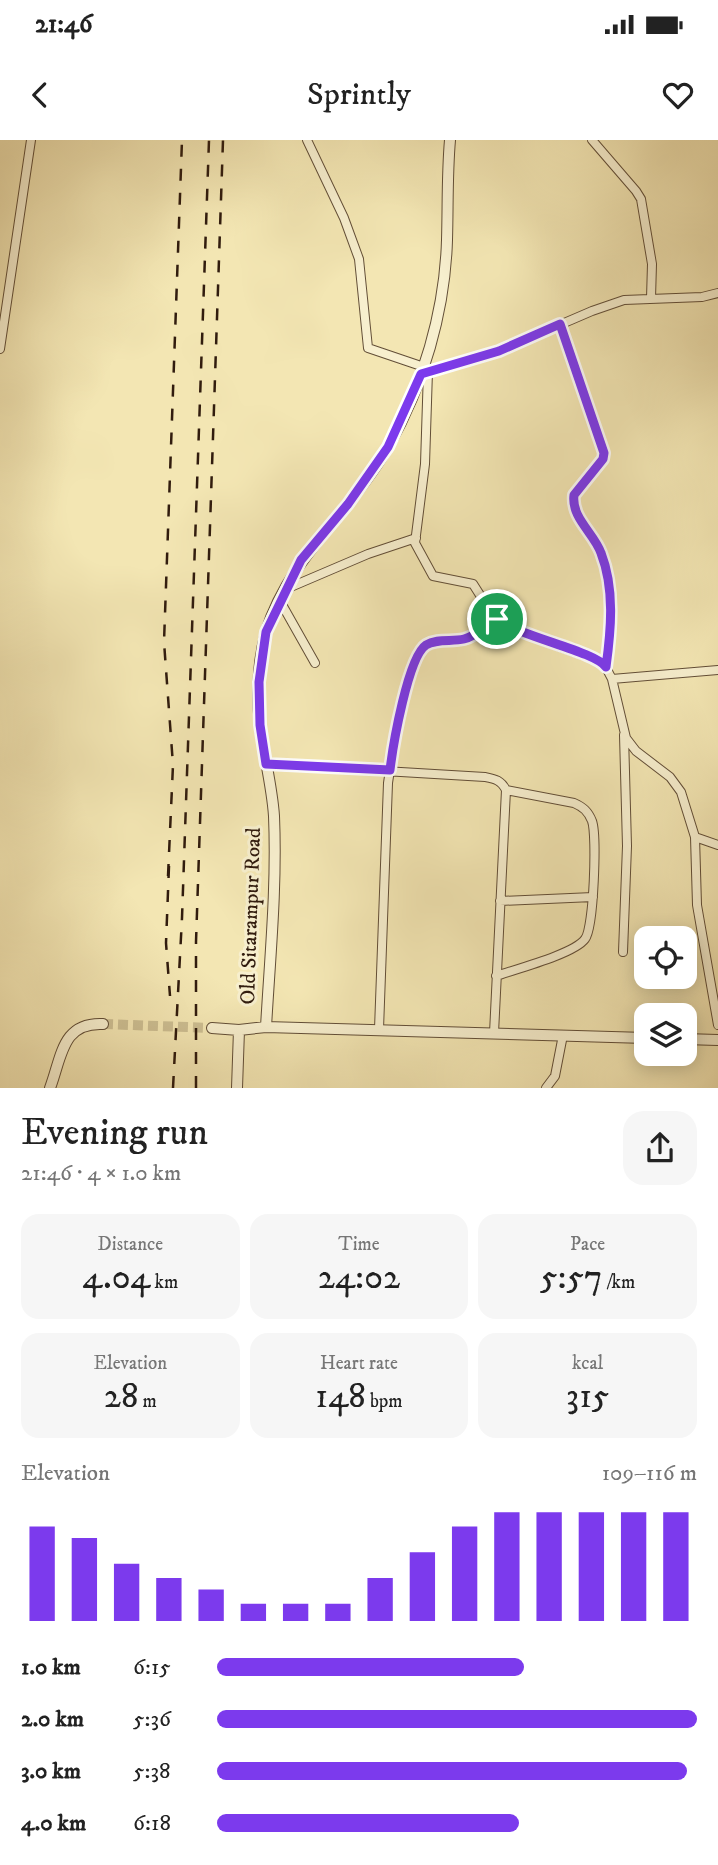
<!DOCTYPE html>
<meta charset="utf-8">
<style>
body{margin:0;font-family:"IM FELL DW Pica",serif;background:#f6f6f6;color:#222;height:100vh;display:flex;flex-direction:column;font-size:26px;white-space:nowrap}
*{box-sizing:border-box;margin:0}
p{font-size:23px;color:#767676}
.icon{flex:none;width:38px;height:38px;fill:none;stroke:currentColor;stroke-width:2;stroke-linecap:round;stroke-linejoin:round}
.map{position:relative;height:948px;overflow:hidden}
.panel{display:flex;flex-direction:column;background:#fff;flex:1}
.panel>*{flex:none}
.tools{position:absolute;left:634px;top:786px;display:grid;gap:14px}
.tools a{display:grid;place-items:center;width:63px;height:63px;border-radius:14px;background:#fff;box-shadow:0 4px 18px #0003;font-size:35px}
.pin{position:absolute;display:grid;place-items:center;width:60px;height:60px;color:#fff;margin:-30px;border:4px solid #fff;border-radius:50%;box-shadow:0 2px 7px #0007}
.round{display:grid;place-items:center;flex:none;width:74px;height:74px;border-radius:21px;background:#f6f6f6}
.head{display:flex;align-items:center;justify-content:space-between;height:119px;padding:0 21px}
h1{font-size:38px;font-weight:600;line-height:52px}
.stats{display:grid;grid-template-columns:repeat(3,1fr);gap:10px;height:119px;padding:7px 21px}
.stats div{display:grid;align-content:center;border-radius:18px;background:#f6f6f6;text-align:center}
.stats b{font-size:35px;font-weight:600}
.stats small{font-size:19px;font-weight:400}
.stats p{font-size:19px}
.chart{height:196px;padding:14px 21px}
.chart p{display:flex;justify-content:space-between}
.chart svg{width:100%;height:126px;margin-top:7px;stroke:#7c3aed;stroke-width:6}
ul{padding:0 21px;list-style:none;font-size:23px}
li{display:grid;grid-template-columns:112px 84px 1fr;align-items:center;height:52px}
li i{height:18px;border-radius:9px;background:#7c3aed}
.status{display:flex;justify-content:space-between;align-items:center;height:49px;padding:0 35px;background:#fff;direction:ltr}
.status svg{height:19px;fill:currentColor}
header{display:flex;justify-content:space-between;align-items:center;height:91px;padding:0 21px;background:#fff;font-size:32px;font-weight:600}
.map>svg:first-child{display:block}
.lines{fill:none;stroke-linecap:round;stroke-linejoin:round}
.tertiary-tunnel{stroke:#ccbe92;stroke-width:10;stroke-dasharray:10 5;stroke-linecap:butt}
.minor-casing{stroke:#624e37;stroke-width:10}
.tertiary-casing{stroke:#624e37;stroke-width:12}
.minor{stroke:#f7efce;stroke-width:8}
.tertiary{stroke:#f7efce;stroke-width:10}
.rail{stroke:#311c0e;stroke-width:2.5;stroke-dasharray:12 12;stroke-linecap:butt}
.route-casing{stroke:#fff;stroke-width:14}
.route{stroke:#7c3aed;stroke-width:9}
.labels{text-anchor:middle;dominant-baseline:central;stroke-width:6;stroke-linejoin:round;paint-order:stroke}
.street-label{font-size:21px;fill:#311c0e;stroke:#f7efce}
</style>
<div class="status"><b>21:46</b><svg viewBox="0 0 49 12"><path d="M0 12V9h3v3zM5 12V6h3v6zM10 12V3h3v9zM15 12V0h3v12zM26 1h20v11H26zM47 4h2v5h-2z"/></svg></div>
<header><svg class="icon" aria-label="back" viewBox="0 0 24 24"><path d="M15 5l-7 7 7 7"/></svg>Sprintly<svg class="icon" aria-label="heart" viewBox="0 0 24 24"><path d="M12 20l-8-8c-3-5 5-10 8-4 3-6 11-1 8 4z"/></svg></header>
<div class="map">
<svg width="718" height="948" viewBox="0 0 718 948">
<rect width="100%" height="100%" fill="#f3e6b3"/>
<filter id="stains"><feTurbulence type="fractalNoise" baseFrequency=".00286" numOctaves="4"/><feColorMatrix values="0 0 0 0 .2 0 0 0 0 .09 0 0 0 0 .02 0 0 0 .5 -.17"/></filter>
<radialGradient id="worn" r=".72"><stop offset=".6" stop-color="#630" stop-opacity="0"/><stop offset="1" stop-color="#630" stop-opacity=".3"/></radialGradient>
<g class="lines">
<path class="tertiary-tunnel" d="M 103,884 L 212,888"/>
<g class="minor-casing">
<path id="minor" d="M 307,0 L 344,78 L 359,119 L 368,208 L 424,227
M 592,0 L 636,51 L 641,59 L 652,124 L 651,158
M 560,184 L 604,313 L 603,319 L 574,355 C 571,378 594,393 601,413 C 615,449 611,490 606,527
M 0,209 L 31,0
M 428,231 L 425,324 L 415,403 L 433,436 L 473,444 L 492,474 L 502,483 L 533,497 L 603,522 L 612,539 L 626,598 L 636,611 L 670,637 L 681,652 L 695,697 L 697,765 L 718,885
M 423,233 L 499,211 L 592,171 L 624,160 L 702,157 L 718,153
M 286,449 L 368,414 L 416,398
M 280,461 L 315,523
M 612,539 L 718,530
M 266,624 L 485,637 C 495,639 501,640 506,650 L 494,893
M 695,697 L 718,705
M 500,761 L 593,757
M 623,812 L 627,706 L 624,595
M 496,836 C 516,829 574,814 585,799 C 594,788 597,695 592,681 C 588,671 583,667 574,663 L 506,650
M 379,889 L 388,643 L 395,597 L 412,527 L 421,510 L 429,503 L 469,497 L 497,479
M 546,948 L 555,936 L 563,895"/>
</g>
<g class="tertiary-casing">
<path id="tertiary" d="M 266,887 L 646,898
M 212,888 L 239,890
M 684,899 L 718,900
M 50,948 C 62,916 62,882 103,884
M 237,948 L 239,890 L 266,887 C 270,817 277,746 274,676 C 272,646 264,616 260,587 C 257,557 258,521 266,492 C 288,419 351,371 388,307 C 423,246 445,171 447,100 C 448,67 447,34 450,0"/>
</g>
<use href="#minor" class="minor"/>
<use href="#tertiary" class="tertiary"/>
<path class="rail" d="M 169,726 L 166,803 L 170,856
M 168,736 L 173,625 L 164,502 L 182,0
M 173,948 L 182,778 L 209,0
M 196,948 L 196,802 L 223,0"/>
</g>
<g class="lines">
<g class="route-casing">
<path id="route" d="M 560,184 L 604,313 L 603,319 L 574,355 C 571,378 594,393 601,413 C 615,449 611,490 606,527 C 594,511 521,497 497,479 C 487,485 476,496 464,499 C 452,502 437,498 426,505 C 408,517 393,605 390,630 L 266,624 L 260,585 L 259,542 L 266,492 L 301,420 L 348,364 L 388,307 L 421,234 L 499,211 Z"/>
</g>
<use href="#route" class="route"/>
</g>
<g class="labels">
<g class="street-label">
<text transform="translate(251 776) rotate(-88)">Old Sitarampur Road</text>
</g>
</g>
<rect width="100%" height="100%" filter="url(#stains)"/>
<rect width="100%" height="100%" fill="url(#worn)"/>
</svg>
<div class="tools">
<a><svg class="icon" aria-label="locate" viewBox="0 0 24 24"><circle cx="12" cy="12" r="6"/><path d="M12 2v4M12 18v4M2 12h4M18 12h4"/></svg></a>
<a><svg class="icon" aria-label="layers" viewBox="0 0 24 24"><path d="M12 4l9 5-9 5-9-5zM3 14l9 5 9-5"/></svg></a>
</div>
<div class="pin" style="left:497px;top:479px;background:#1e9e55"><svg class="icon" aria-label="arrive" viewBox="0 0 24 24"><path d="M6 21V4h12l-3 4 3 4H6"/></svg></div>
</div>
<section class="panel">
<div class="head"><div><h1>Evening run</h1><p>21:46 · 4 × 1.0 km</p></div><a class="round"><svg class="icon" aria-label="share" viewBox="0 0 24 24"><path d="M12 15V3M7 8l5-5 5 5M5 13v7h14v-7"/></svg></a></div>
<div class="stats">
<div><p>Distance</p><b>4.04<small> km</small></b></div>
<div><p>Time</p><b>24:02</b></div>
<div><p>Pace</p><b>5:57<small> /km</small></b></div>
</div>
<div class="stats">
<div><p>Elevation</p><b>28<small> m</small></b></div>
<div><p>Heart rate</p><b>148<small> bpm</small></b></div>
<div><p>kcal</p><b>315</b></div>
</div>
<div class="chart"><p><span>Elevation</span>109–116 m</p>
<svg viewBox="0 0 160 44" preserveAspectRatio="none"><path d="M5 44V11M15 44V15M25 44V24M35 44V29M45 44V33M55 44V38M65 44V38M75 44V38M85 44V29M95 44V20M105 44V11M115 44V6M125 44V6M135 44V6M145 44V6M155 44V6"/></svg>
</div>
<ul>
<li><b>1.0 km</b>6:15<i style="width:64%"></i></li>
<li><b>2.0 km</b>5:36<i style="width:100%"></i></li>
<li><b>3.0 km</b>5:38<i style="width:98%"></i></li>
<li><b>4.0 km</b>6:18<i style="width:63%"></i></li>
</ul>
</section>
